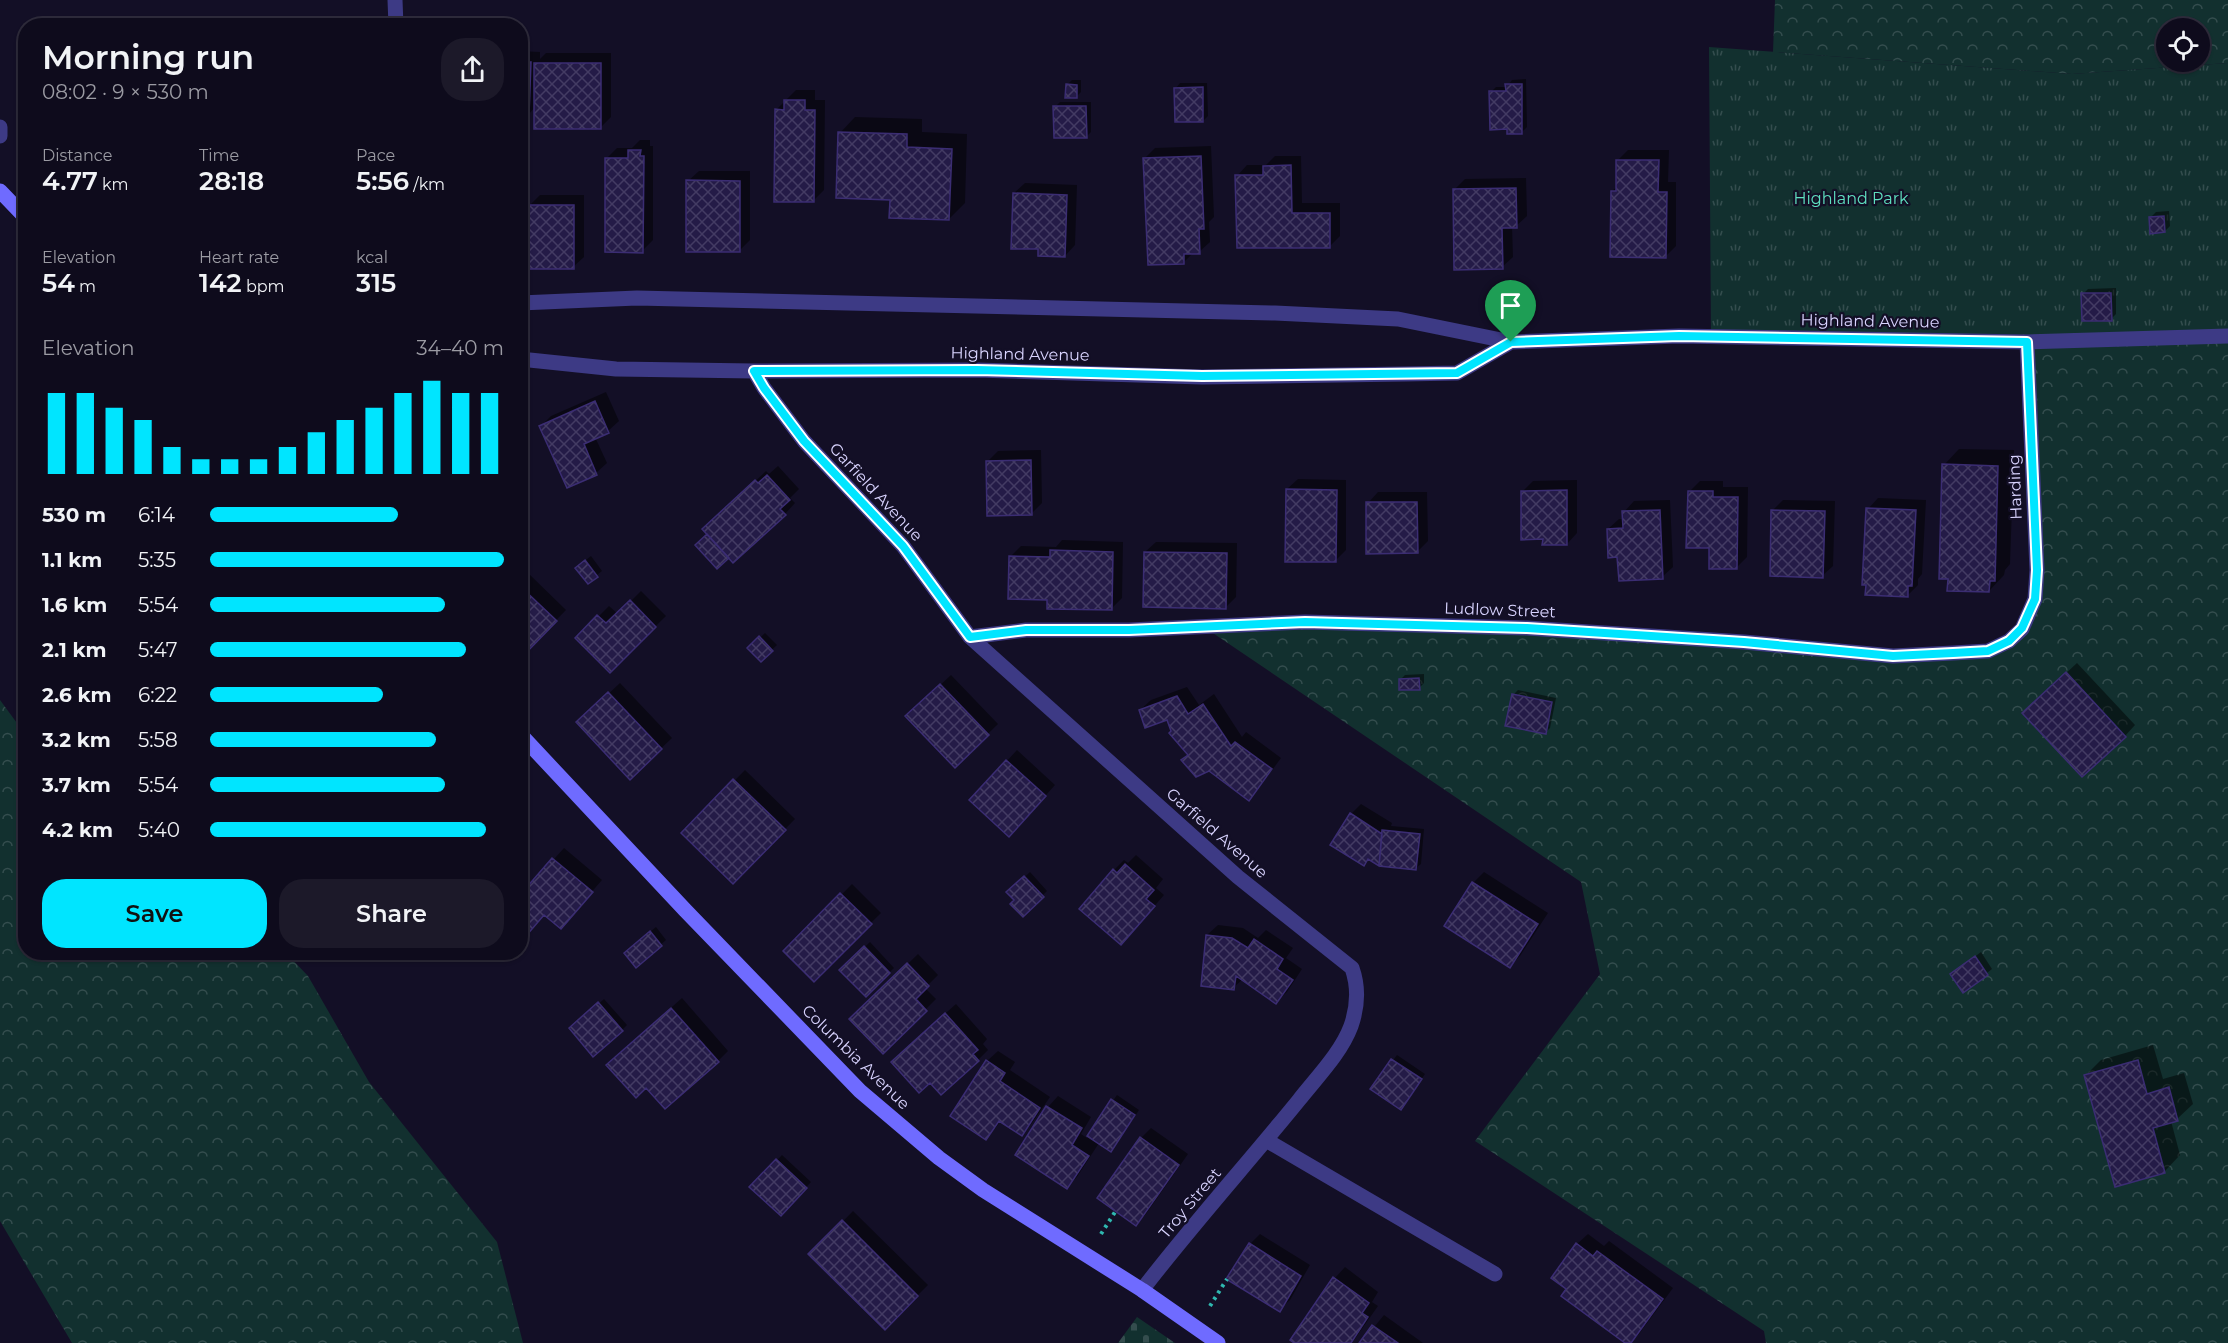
<!DOCTYPE html>
<meta charset="utf-8">
<style>
body{margin:0;font-family:Montserrat,sans-serif;background:#1c1929;color:#f1f3f6;height:100vh;display:flex;flex-direction:column;font-size:22px;white-space:nowrap}
*{box-sizing:border-box;margin:0}
p{font-size:20px;color:#9b9ba3}
.icon{flex:none;width:33px;height:33px;fill:none;stroke:currentColor;stroke-width:2;stroke-linecap:round;stroke-linejoin:round}
.map{position:relative;flex:1;overflow:hidden}
.details{position:absolute;left:18px;top:18px;width:510px;height:942px;display:flex;flex-direction:column;background:#0e0b1c;border-radius:24px;box-shadow:0 2px 4px #0004,0 0 0 2px #2e2b3b}
.details>*{flex:none}
.tools{position:absolute;left:2156px;top:18px;display:grid;gap:12px}
.tools a{display:grid;place-items:center;width:54px;height:54px;border-radius:50%;background:#0e0b1c;box-shadow:0 2px 4px #0004,0 0 0 2px #2e2b3b;font-size:30px}
.pin{position:absolute;display:grid;place-items:center;width:51px;height:51px;color:#fff;margin:-62px -26px;border-radius:50% 50% 50% 0;rotate:-45deg;box-shadow:0 0 6px #0007}
.pin .icon{rotate:45deg}
.round{display:grid;place-items:center;flex:none;width:63px;height:63px;border-radius:24px;background:#1c1929}
.headline{display:flex;align-items:center;justify-content:space-between;height:102px;padding:0 24px}
h1{font-size:33px;font-weight:600;line-height:45px}
.metrics{display:grid;grid-template-columns:repeat(3,1fr);gap:9px;height:102px;padding:6px 24px}
.metrics div{display:grid;align-content:center}
.metrics b{font-size:26px;font-weight:600}
.metrics small{font-size:16px;font-weight:400}
.metrics p{font-size:16px}
.chart{height:168px;padding:12px 24px}
.chart p{display:flex;justify-content:space-between}
.chart svg{width:100%;height:108px;margin-top:6px;stroke:#00e5ff;stroke-width:6}
.action{display:flex;gap:12px;margin-top:auto;padding:12px 24px}
.action a{flex:1;height:69px;border-radius:24px;background:#00e5ff;color:#111;font-size:24px;font-weight:600;line-height:69px;text-align:center}
.action a+a{background:#1c1929;color:#f1f3f6}
ul{padding:0 24px;list-style:none;font-size:20px}
li{display:grid;grid-template-columns:96px 72px 1fr;align-items:center;height:45px}
li i{height:15px;border-radius:8px;background:#00e5ff}
.map>svg:first-child{display:block}
.forest{fill:url(#forest-crowns);fill-rule:evenodd}
.cemetery{fill:url(#cemetery-stones)}
.park{fill:url(#park-tufts)}
.shadow{fill:#0007}
.building{fill:url(#building-cross-hatch);stroke:#3b2d73;stroke-width:1.5}
.lines{fill:none;stroke-linecap:round;stroke-linejoin:round}
.path{stroke:#2fb8b0;stroke-width:4;stroke-dasharray:3 4.5;stroke-linecap:butt}
.street{stroke:#3d3a85;stroke-width:15}
.secondary{stroke:#6f6bff;stroke-width:15}
.route-casing{stroke:#fff;stroke-width:12}
.route{stroke:#00e5ff;stroke-width:8}
.labels{text-anchor:middle;dominant-baseline:central;stroke-width:4.5;stroke-linejoin:round;paint-order:stroke}
.park-label{font-size:16px;fill:#5fe0c0;stroke:#130f26}
.street-label{font-size:16px;fill:#d9d4ff;stroke:#130f26}
</style>
<div class="map">
<svg width="2228" height="1343" viewBox="0 0 2228 1343">
<defs>
<pattern id="forest-crowns" width="20" height="18" patternUnits="userSpaceOnUse" patternTransform="scale(1.5)"><rect width="20" height="18" fill="#12302f"/><path d="M2 6a3 3 0 1 1 6 0M12 15a3 3 0 1 1 6 0" fill="none" stroke="#344d4e"/></pattern>
<pattern id="cemetery-stones" width="16" height="16" patternUnits="userSpaceOnUse" patternTransform="scale(1.5)"><rect width="16" height="16" fill="#12302f"/><path d="M2 7V4a2 2 0 0 1 4 0v3zM10 15v-3a2 2 0 0 1 4 0v3z" fill="#344d4e"/></pattern>
<pattern id="park-tufts" width="24" height="20" patternUnits="userSpaceOnUse" patternTransform="scale(1.5)"><rect width="24" height="20" fill="#12302f"/><path d="M3 7l-1-3M5 7V3M7 7l1-3M15 17l-1-3M17 17v-4M19 17l1-3" fill="none" stroke="#344d4e"/></pattern>
<pattern id="building-cross-hatch" width="8" height="8" patternUnits="userSpaceOnUse" patternTransform="scale(1.5)"><rect width="8" height="8" fill="#241b47"/><path d="M0 0l8 8M0 8l8-8" fill="none" stroke="#433b63"/></pattern>
</defs>
<rect width="100%" height="100%" fill="#130f26"/>
<path class="forest" d="M 1775,0 L 2228,0 L 2228,63 L 2072,74 L 1773,52 ZM 2166,28 L 2199,28 L 2199,62 L 2166,62 Z
M 2228,336 L 2228,1343 L 1766,1343 L 1764,1331 L 1475,1141 L 1600,974 L 1581,882 L 1201,625 L 1340,621 L 1893,654 L 2014,642 L 2035,599 L 2027,342 Z
M 0,700 L 25,734 L 26,952 L 286,953 L 308,976 L 369,1082 L 497,1242 L 523,1343 L 72,1343 L 0,1221 Z"/>
<path class="cemetery" d="M 1137,1317 L 1175,1343 L 1118,1343 Z"/>
<path class="park" d="M 1709,47 L 2072,74 L 2228,63 L 2228,336 L 1711,337 Z"/>
<path class="shadow" d="M 520,51 L 540,52 L 540,59 L 546,53 L 611,53 L 611,117 L 600,128 L 535,107 L 529,114 L 520,114 Z
M 1526,79 L 1527,127 L 1522,132 L 1491,92 L 1496,87 L 1507,87 L 1512,80 Z
M 1072,80 L 1081,80 L 1081,92 L 1076,97 L 1067,85 Z
M 1180,83 L 1207,83 L 1208,116 L 1203,121 L 1176,88 Z
M 796,90 L 815,90 L 815,100 L 825,100 L 824,190 L 813,201 L 776,110 Z
M 1060,102 L 1091,102 L 1091,132 L 1086,137 L 1055,107 Z
M 855,117 L 922,119 L 922,132 L 967,134 L 965,203 L 949,219 L 891,199 L 840,133 Z
M 640,140 L 650,140 L 650,146 L 653,146 L 653,240 L 642,251 L 606,159 L 617,148 L 632,148 Z
M 1211,146 L 1214,217 L 1209,222 L 1210,242 L 1199,252 L 1193,253 L 1183,263 L 1145,158 L 1155,148 Z
M 1628,150 L 1669,150 L 1668,182 L 1676,182 L 1676,246 L 1666,256 L 1612,191 L 1618,186 L 1618,160 Z
M 1275,156 L 1301,156 L 1302,203 L 1340,203 L 1340,236 L 1330,246 L 1237,176 L 1247,165 L 1266,165 Z
M 699,171 L 750,171 L 750,240 L 740,250 L 688,181 Z
M 1526,178 L 1527,216 L 1516,226 L 1512,226 L 1513,257 L 1502,267 L 1455,189 L 1465,179 Z
M 1025,183 L 1077,185 L 1075,245 L 1065,256 L 1039,248 L 1014,193 Z
M 540,195 L 584,195 L 584,257 L 573,267 L 529,206 Z
M 2169,211 L 2170,226 L 2165,231 L 2151,217 L 2156,212 Z
M 2116,288 L 2116,314 L 2111,319 L 2083,294 L 2088,289 Z
M 606,392 L 619,421 L 608,431 L 595,437 L 607,463 L 596,473 L 541,426 L 551,416 Z
M 1959,449 L 2014,450 L 2010,564 L 2005,570 L 2004,575 L 1989,591 L 1944,465 Z
M 1041,450 L 1042,503 L 1031,514 L 988,461 L 998,451 Z
M 778,466 L 799,489 L 790,498 L 795,503 L 785,514 L 709,534 L 715,519 L 766,471 L 769,474 Z
M 1298,479 L 1346,480 L 1346,550 L 1335,561 L 1287,489 Z
M 1577,480 L 1577,533 L 1567,544 L 1544,538 L 1523,491 L 1533,481 Z
M 1700,481 L 1723,481 L 1723,487 L 1748,487 L 1747,557 L 1736,568 L 1711,547 L 1689,492 Z
M 1378,492 L 1427,492 L 1428,541 L 1417,552 L 1368,503 Z
M 1878,498 L 1926,500 L 1922,574 L 1918,579 L 1918,585 L 1907,596 L 1868,509 Z
M 1670,500 L 1673,567 L 1662,577 L 1618,556 L 1608,529 L 1619,519 L 1624,519 L 1624,512 L 1634,501 Z
M 1783,500 L 1835,501 L 1833,566 L 1822,576 L 1773,510 Z
M 1062,540 L 1123,542 L 1122,598 L 1111,609 L 1049,599 L 1011,556 L 1021,546 L 1056,547 Z
M 1156,542 L 1237,543 L 1236,597 L 1226,607 L 1145,552 Z
M 591,556 L 602,571 L 588,582 L 582,563 Z
M 527,572 L 566,610 L 521,656 L 520,579 Z
M 641,591 L 666,616 L 610,671 L 577,638 L 609,606 L 618,614 Z
M 765,633 L 777,645 L 761,660 L 749,648 Z
M 2077,663 L 2135,725 L 2125,736 L 2034,703 Z
M 1424,674 L 1424,683 L 1419,688 L 1400,680 L 1405,675 Z
M 951,675 L 998,724 L 955,766 L 918,706 Z
M 620,683 L 672,738 L 630,778 L 589,712 Z
M 1187,687 L 1199,705 L 1214,694 L 1242,737 L 1246,732 L 1281,758 L 1259,788 L 1249,799 L 1189,754 L 1173,732 L 1168,718 L 1140,710 L 1151,700 Z
M 1518,690 L 1556,698 L 1550,728 L 1545,733 L 1513,695 Z
M 1017,750 L 1055,785 L 1020,824 L 971,800 Z
M 745,770 L 795,819 L 733,882 L 683,833 Z
M 1361,804 L 1392,823 L 1391,826 L 1424,829 L 1421,864 L 1416,868 L 1369,858 L 1363,864 L 1351,814 Z
M 564,848 L 602,880 L 561,927 L 545,914 L 520,942 L 520,897 Z
M 1136,855 L 1163,879 L 1156,888 L 1164,895 L 1131,933 L 1114,870 L 1124,860 L 1128,863 Z
M 1030,872 L 1047,891 L 1023,915 L 1016,900 L 1009,892 Z
M 1484,872 L 1548,913 L 1520,956 L 1510,966 L 1446,926 L 1473,883 Z
M 852,884 L 881,913 L 814,979 L 786,951 Z
M 1218,925 L 1243,928 L 1258,938 L 1266,930 L 1293,948 L 1286,958 L 1302,969 L 1287,992 L 1276,1002 L 1243,979 L 1233,988 L 1207,935 Z
M 656,927 L 666,940 L 636,966 L 630,948 Z
M 870,942 L 894,968 L 866,995 L 841,970 Z
M 1981,952 L 1992,969 L 1964,991 L 1952,974 Z
M 918,954 L 938,975 L 925,988 L 936,999 L 883,1052 L 851,1019 Z
M 682,998 L 728,1051 L 718,1061 L 619,1054 Z
M 604,999 L 627,1025 L 622,1030 L 576,1024 Z
M 956,1004 L 987,1039 L 983,1044 L 988,1050 L 978,1060 L 903,1051 Z
M 2153,1045 L 2163,1079 L 2184,1073 L 2193,1104 L 2177,1119 L 2171,1121 L 2180,1155 L 2165,1171 L 2116,1185 L 2085,1076 L 2101,1060 Z
M 998,1051 L 1015,1062 L 1010,1070 L 1050,1097 L 1032,1123 L 1022,1134 L 1002,1120 L 986,1139 L 987,1061 Z
M 1397,1055 L 1425,1074 L 1405,1103 L 1372,1089 Z
M 1117,1095 L 1139,1110 L 1116,1145 L 1111,1150 L 1099,1143 L 1077,1177 L 1067,1187 L 1017,1155 L 1048,1107 L 1058,1096 L 1091,1117 L 1081,1134 L 1087,1138 Z
M 1151,1128 L 1188,1154 L 1146,1214 L 1136,1224 L 1141,1138 Z
M 782,1155 L 811,1182 L 781,1214 L 751,1187 Z
M 853,1211 L 928,1285 L 885,1328 L 811,1254 Z
M 1260,1234 L 1310,1265 L 1290,1300 L 1279,1310 L 1250,1244 Z
M 1588,1234 L 1604,1246 L 1609,1241 L 1673,1288 L 1639,1334 L 1630,1343 L 1627,1343 L 1568,1289 L 1577,1244 Z
M 1345,1267 L 1378,1292 L 1372,1302 L 1378,1306 L 1352,1343 L 1297,1343 L 1292,1339 L 1335,1278 Z
M 1384,1315 L 1423,1343 L 1361,1343 Z"/>
<path class="building" d="M 520,62 L 531,62 L 529,115 L 520,115 Z
M 534,63 L 601,63 L 601,129 L 534,129 Z
M 1066,84 L 1077,85 L 1077,98 L 1065,98 Z
M 1505,84 L 1522,84 L 1522,134 L 1507,134 L 1507,129 L 1490,130 L 1489,91 L 1506,91 Z
M 1203,87 L 1203,122 L 1175,122 L 1174,88 Z
M 784,100 L 805,100 L 805,110 L 815,110 L 814,202 L 774,202 L 775,109 L 784,110 Z
M 1053,106 L 1086,106 L 1087,138 L 1054,138 Z
M 838,132 L 907,134 L 907,147 L 952,149 L 949,220 L 889,218 L 890,200 L 836,198 Z
M 628,150 L 641,150 L 640,156 L 644,156 L 643,253 L 605,252 L 605,158 L 628,158 Z
M 1201,156 L 1204,229 L 1199,229 L 1200,254 L 1184,254 L 1184,264 L 1148,265 L 1143,158 Z
M 1616,160 L 1659,160 L 1658,192 L 1667,192 L 1666,258 L 1610,257 L 1611,191 L 1616,191 Z
M 1291,165 L 1292,213 L 1330,213 L 1330,248 L 1237,248 L 1235,175 L 1263,175 L 1263,166 Z
M 686,180 L 740,181 L 740,252 L 686,252 Z
M 1516,188 L 1517,228 L 1502,228 L 1503,269 L 1454,270 L 1453,189 Z
M 1013,193 L 1067,195 L 1065,257 L 1038,256 L 1038,249 L 1011,249 Z
M 527,205 L 574,205 L 574,269 L 528,269 Z
M 2164,216 L 2165,232 L 2150,234 L 2149,217 Z
M 2081,293 L 2111,293 L 2112,321 L 2082,321 Z
M 595,401 L 609,433 L 584,444 L 597,475 L 567,488 L 539,426 Z
M 1031,460 L 1032,515 L 987,516 L 986,461 Z
M 1942,464 L 1998,466 L 1995,581 L 1990,581 L 1989,592 L 1947,591 L 1948,579 L 1939,579 Z
M 767,475 L 790,500 L 780,509 L 786,515 L 733,563 L 702,529 L 755,480 L 758,483 Z
M 1286,489 L 1337,490 L 1336,562 L 1285,562 Z
M 1567,490 L 1567,545 L 1542,545 L 1543,539 L 1521,540 L 1521,491 Z
M 1688,491 L 1713,491 L 1713,497 L 1738,497 L 1737,569 L 1709,569 L 1709,548 L 1686,548 Z
M 1366,502 L 1417,502 L 1418,553 L 1366,554 Z
M 1866,508 L 1916,510 L 1912,586 L 1908,586 L 1908,597 L 1865,595 L 1866,585 L 1862,585 Z
M 1660,510 L 1663,579 L 1619,581 L 1617,557 L 1608,558 L 1607,529 L 1623,528 L 1622,511 Z
M 1771,510 L 1825,511 L 1823,578 L 1770,576 Z
M 707,534 L 729,558 L 717,569 L 695,545 Z
M 1050,550 L 1113,552 L 1112,610 L 1047,609 L 1047,600 L 1008,599 L 1009,556 L 1050,557 Z
M 1144,552 L 1227,553 L 1226,609 L 1143,607 Z
M 585,560 L 598,577 L 588,584 L 575,568 Z
M 520,586 L 557,621 L 521,658 L 520,657 Z
M 630,600 L 656,627 L 610,673 L 575,638 L 597,615 L 606,623 Z
M 759,636 L 773,651 L 761,662 L 747,648 Z
M 2066,672 L 2126,737 L 2082,777 L 2022,713 Z
M 1419,678 L 1420,690 L 1399,690 L 1399,679 Z
M 940,684 L 989,735 L 955,768 L 905,716 Z
M 608,692 L 662,749 L 630,780 L 576,722 Z
M 1512,694 L 1552,702 L 1546,734 L 1505,726 Z
M 1177,696 L 1188,714 L 1203,704 L 1231,746 L 1235,742 L 1272,769 L 1249,801 L 1209,771 L 1196,777 L 1181,760 L 1188,755 L 1169,733 L 1171,731 L 1167,720 L 1145,728 L 1139,710 Z
M 1006,760 L 1046,796 L 1009,837 L 969,800 Z
M 733,779 L 786,830 L 733,884 L 681,833 Z
M 1350,813 L 1382,834 L 1379,866 L 1368,859 L 1364,866 L 1330,845 Z
M 1382,830 L 1420,834 L 1416,870 L 1379,866 Z
M 552,858 L 593,892 L 561,929 L 544,915 L 520,943 L 520,895 Z
M 1125,864 L 1154,890 L 1146,899 L 1155,906 L 1121,945 L 1079,909 L 1113,869 L 1117,873 Z
M 1024,876 L 1044,897 L 1023,917 L 1010,904 L 1014,900 L 1006,892 Z
M 1472,882 L 1538,924 L 1510,968 L 1444,926 Z
M 840,893 L 872,924 L 814,982 L 783,951 Z
M 650,931 L 662,946 L 636,968 L 624,953 Z
M 1206,935 L 1232,938 L 1248,948 L 1254,939 L 1283,959 L 1277,969 L 1293,980 L 1276,1004 L 1236,976 L 1234,990 L 1201,986 Z
M 864,946 L 890,973 L 866,997 L 839,970 Z
M 1975,956 L 1988,975 L 1963,993 L 1950,974 Z
M 907,963 L 929,986 L 916,999 L 927,1011 L 883,1054 L 849,1019 Z
M 598,1002 L 623,1031 L 593,1057 L 569,1028 Z
M 671,1008 L 719,1062 L 665,1109 L 646,1088 L 636,1098 L 606,1065 Z
M 945,1013 L 978,1050 L 973,1054 L 979,1061 L 941,1095 L 930,1083 L 919,1093 L 891,1062 Z
M 1391,1059 L 1422,1079 L 1401,1110 L 1370,1089 Z
M 986,1060 L 1005,1073 L 1000,1081 L 1040,1108 L 1022,1136 L 999,1121 L 986,1140 L 950,1116 Z
M 2138,1060 L 2147,1094 L 2169,1087 L 2178,1121 L 2153,1128 L 2165,1173 L 2115,1187 L 2084,1075 Z
M 1111,1099 L 1135,1115 L 1111,1152 L 1087,1136 Z
M 1046,1106 L 1082,1128 L 1072,1145 L 1089,1156 L 1067,1189 L 1015,1155 Z
M 1140,1137 L 1179,1165 L 1136,1226 L 1097,1198 Z
M 776,1159 L 807,1188 L 781,1216 L 749,1187 Z
M 842,1220 L 918,1296 L 885,1330 L 808,1254 Z
M 1249,1243 L 1301,1276 L 1280,1312 L 1226,1279 Z
M 1576,1243 L 1593,1256 L 1597,1251 L 1663,1299 L 1631,1343 L 1625,1343 L 1561,1296 L 1566,1289 L 1551,1278 Z
M 1333,1277 L 1369,1303 L 1362,1313 L 1368,1317 L 1351,1343 L 1294,1343 L 1290,1340 Z
M 1372,1325 L 1398,1343 L 1359,1343 Z"/>
<g class="lines">
<path class="path" d="M 1101,1234 L 1115,1212
M 1210,1306 L 1227,1279"/>
<path class="street" d="M 395,0 L 396,26
M 0,127 L 0,136
M 520,303 L 637,298 L 1275,313 L 1398,319 L 1511,342 L 1679,336 L 2027,342 L 2228,336
M 520,359 L 616,369 L 754,371 L 977,370 L 1202,377 L 1404,374 L 1457,373 L 1511,342
M 754,371 L 764,388 L 804,441 L 903,546 L 970,637 L 1238,877 L 1352,968 C 1359,988 1358,1006 1351,1026 C 1341,1053 1317,1077 1299,1100 C 1247,1164 1192,1225 1142,1290
M 970,637 L 1026,630 L 1129,630 L 1305,622 L 1527,628 L 1744,642 L 1893,656 L 1953,653 L 1988,651 L 2009,641 L 2022,629 L 2035,599 L 2037,570 L 2027,342
M 1266,1140 L 1495,1274"/>
<path class="secondary" d="M 0,191 L 26,218
M 520,734 L 685,910 L 860,1091 L 939,1158 L 983,1190 L 1142,1290 L 1218,1343"/>
</g>
<g class="lines">
<g class="route-casing">
<path id="route" d="M 1679,336 L 2027,342 L 2037,570 L 2035,599 L 2022,628 L 2009,641 L 1988,651 L 1953,653 L 1893,656 L 1744,642 L 1527,628 L 1305,622 L 1129,630 L 1026,630 L 970,637 L 903,546 L 804,441 L 764,388 L 754,371 L 977,370 L 1202,376 L 1457,373 L 1511,342 Z"/>
</g>
<use href="#route" class="route"/>
</g>
<g class="labels">
<g class="park-label">
<text x="1851" y="198">Highland Park</text>
</g>
<g class="street-label">
<text transform="translate(1870 321) rotate(1)">Highland Avenue</text>
<text transform="translate(1020 354) rotate(1)">Highland Avenue</text>
<text transform="translate(2015 487) rotate(-92)">Harding</text>
<text transform="translate(876 492) rotate(47)">Garfield Avenue</text>
<text transform="translate(1500 610) rotate(2)">Ludlow Street</text>
<text transform="translate(1217 833) rotate(41)">Garfield Avenue</text>
<text transform="translate(856 1057) rotate(44)">Columbia Avenue</text>
<text transform="translate(1190 1203) rotate(-50)">Troy Street</text>
</g>
</g>
</svg>
<div class="tools">
<a><svg class="icon" aria-label="locate" viewBox="0 0 24 24"><circle cx="12" cy="12" r="6"/><path d="M12 2v4M12 18v4M2 12h4M18 12h4"/></svg></a>
</div>
<div class="pin" style="left:1511px;top:342px;background:#1e9e55"><svg class="icon" aria-label="arrive" viewBox="0 0 24 24"><path d="M6 21V4h12l-3 4 3 4H6"/></svg></div>
<section class="details">
<div class="headline"><div><h1>Morning run</h1><p>08:02 · 9 × 530 m</p></div><a class="round"><svg class="icon" aria-label="share" viewBox="0 0 24 24"><path d="M12 15V3M7 8l5-5 5 5M5 13v7h14v-7"/></svg></a></div>
<div class="metrics">
<div><p>Distance</p><b>4.77<small> km</small></b></div>
<div><p>Time</p><b>28:18</b></div>
<div><p>Pace</p><b>5:56<small> /km</small></b></div>
</div>
<div class="metrics">
<div><p>Elevation</p><b>54<small> m</small></b></div>
<div><p>Heart rate</p><b>142<small> bpm</small></b></div>
<div><p>kcal</p><b>315</b></div>
</div>
<div class="chart"><p><span>Elevation</span>34–40 m</p>
<svg viewBox="0 0 160 44" preserveAspectRatio="none"><path d="M5 44V11M15 44V11M25 44V17M35 44V22M45 44V33M55 44V38M65 44V38M75 44V38M85 44V33M95 44V27M105 44V22M115 44V17M125 44V11M135 44V6M145 44V11M155 44V11"/></svg>
</div>
<ul>
<li><b>530 m</b>6:14<i style="width:64%"></i></li>
<li><b>1.1 km</b>5:35<i style="width:100%"></i></li>
<li><b>1.6 km</b>5:54<i style="width:80%"></i></li>
<li><b>2.1 km</b>5:47<i style="width:87%"></i></li>
<li><b>2.6 km</b>6:22<i style="width:59%"></i></li>
<li><b>3.2 km</b>5:58<i style="width:77%"></i></li>
<li><b>3.7 km</b>5:54<i style="width:80%"></i></li>
<li><b>4.2 km</b>5:40<i style="width:94%"></i></li>
</ul>
<div class="action"><a>Save</a><a>Share</a></div>
</section>
</div>
